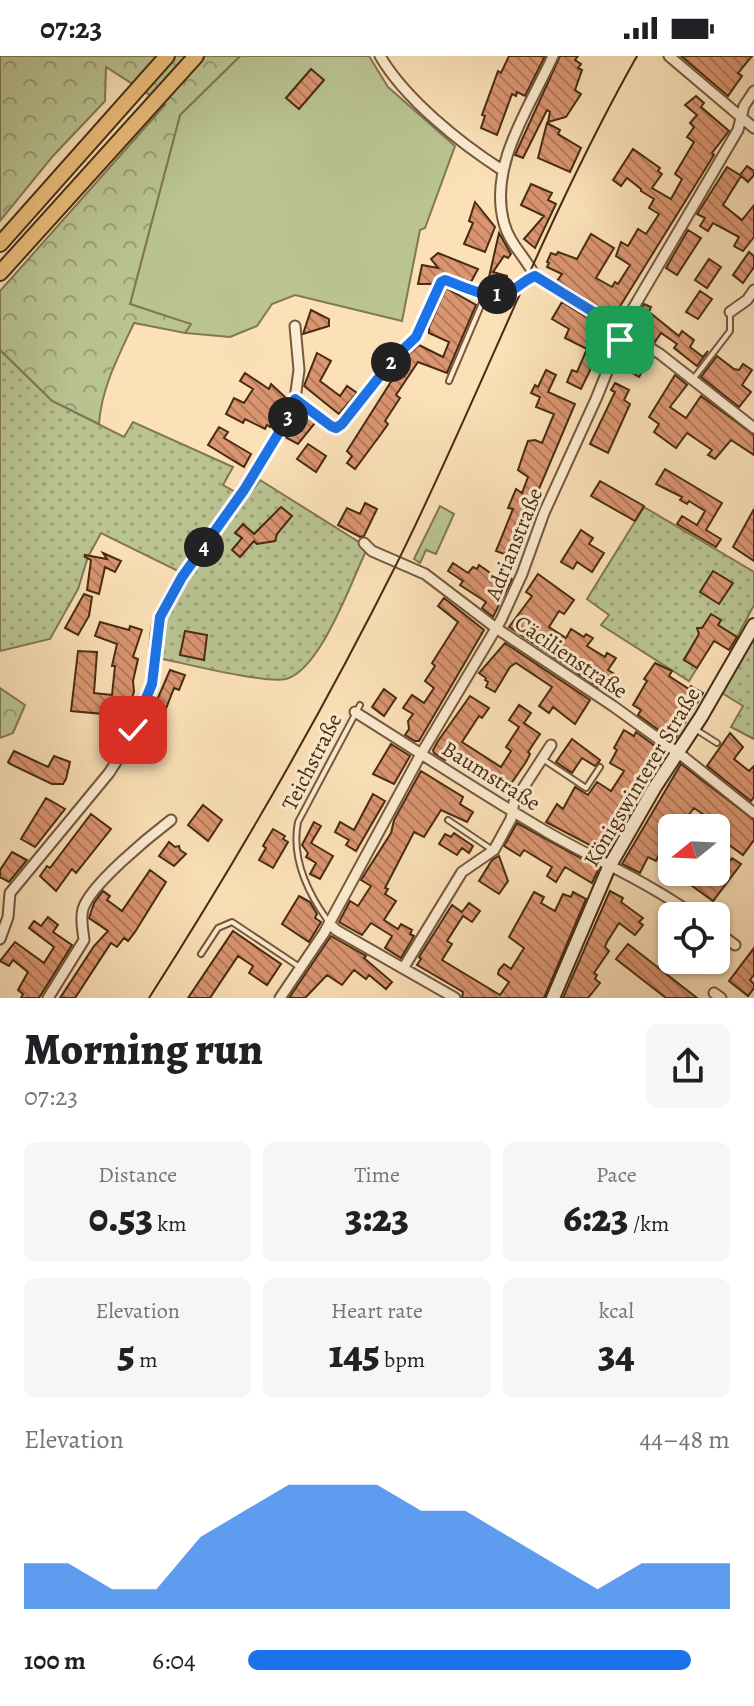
<!DOCTYPE html>
<meta charset="utf-8">
<style>
body{margin:0;font-family:Alegreya,serif;background:#f6f6f6;color:#202124;height:100vh;display:flex;flex-direction:column;font-size:30px;white-space:nowrap}
*{box-sizing:border-box;margin:0}
p{font-size:26px;color:#757577}
.icon{flex:none;width:44px;height:44px;fill:none;stroke:currentColor;stroke-width:2;stroke-linecap:round;stroke-linejoin:round}
.map{position:relative;height:942px;overflow:hidden}
.drawer{display:flex;flex-direction:column;background:#fff;flex:1}
.drawer>*{flex:none}
.needle{width:52px;rotate:252deg}
.buttons{position:absolute;left:658px;top:758px;display:grid;gap:16px}
.buttons a{display:grid;place-items:center;width:72px;height:72px;border-radius:12px;background:#fff;box-shadow:0 2px 6px #0004;font-size:40px}
.pin{position:absolute;display:grid;place-items:center;width:68px;height:68px;color:#fff;margin:-34px;border-radius:16px;box-shadow:0 4px 12px #0006}
.km{position:absolute;width:40px;height:40px;margin:-20px;border-radius:50%;background:#222;color:#fff;font-size:22px;line-height:40px;text-align:center}
.round{display:grid;place-items:center;flex:none;width:84px;height:84px;border-radius:12px;background:#f6f6f6}
.overview{display:flex;align-items:center;justify-content:space-between;height:136px;padding:0 24px}
h1{font-size:44px;font-weight:800;line-height:60px}
.figures{display:grid;grid-template-columns:repeat(3,1fr);gap:12px;height:136px;padding:8px 24px}
.figures div{display:grid;align-content:center;border-radius:12px;background:#f6f6f6;text-align:center}
.figures b{font-size:40px;font-weight:800}
.figures small{font-size:22px;font-weight:400}
.figures p{font-size:22px}
.chart{height:224px;padding:16px 24px}
.chart p{display:flex;justify-content:space-between}
.chart svg{width:100%;height:144px;margin-top:8px;fill:#1a73e8;opacity:.7}
ul{padding:0 24px;list-style:none;font-size:26px}
li{display:grid;grid-template-columns:128px 96px 1fr;align-items:center;height:60px}
li i{height:20px;border-radius:10px;background:#1a73e8}
.status{display:flex;justify-content:space-between;align-items:center;height:56px;padding:0 40px;background:#fff;direction:ltr}
.status svg{height:22px;fill:currentColor}
.map>svg:first-child{display:block}
.grass{fill:#bac493;stroke:#817852;stroke-width:2}
.forest{fill:url(#forest-crowns);stroke:#817852;stroke-width:2}
.park{fill:url(#park-dots);stroke:#817852;stroke-width:2}
.building{fill:url(#building-back-hatch);stroke:#482b12;stroke-width:2}
.lines{fill:none;stroke-linecap:round;stroke-linejoin:round}
.service-casing{stroke:#75583c;stroke-width:8}
.minor-casing{stroke:#75583c;stroke-width:13}
.secondary-casing{stroke:#482b12;stroke-width:16}
.trunk-casing{stroke:#482b12;stroke-width:18}
.service{stroke:#fdecd1;stroke-width:4}
.minor{stroke:#fdecd1;stroke-width:9}
.secondary{stroke:#fdecd1;stroke-width:12}
.trunk{stroke:#eec07c;stroke-width:14}
.tram{stroke:#482b12;stroke-width:2}
.route-casing{stroke:#fff;stroke-width:16}
.route{stroke:#1a73e8;stroke-width:10}
.labels{text-anchor:middle;dominant-baseline:central;stroke-width:6;stroke-linejoin:round;paint-order:stroke}
.street-label{font-size:22px;fill:#482b12;stroke:#fdecd1}
</style>
<div class="status"><b>07:23</b><svg viewBox="0 0 49 12"><path d="M0 12V9h3v3zM5 12V6h3v6zM10 12V3h3v9zM15 12V0h3v12zM26 1h20v11H26zM47 4h2v5h-2z"/></svg></div>
<div class="map">
<svg width="754" height="942" viewBox="0 0 754 942">
<defs>
<pattern id="forest-crowns" width="20" height="18" patternUnits="userSpaceOnUse" patternTransform="scale(2)"><rect width="20" height="18" fill="#bac493"/><path d="M2 6a3 3 0 1 1 6 0M12 15a3 3 0 1 1 6 0" fill="none" stroke="#999f77"/></pattern>
<pattern id="park-dots" width="8" height="8" patternUnits="userSpaceOnUse" patternTransform="scale(2)"><rect width="8" height="8" fill="#bac493"/><path d="M2 2h.1M6 6h.1" fill="none" stroke="#999f77" stroke-width="1.8" stroke-linecap="round"/></pattern>
<pattern id="building-back-hatch" width="6" height="6" patternUnits="userSpaceOnUse" patternTransform="scale(2)"><rect width="6" height="6" fill="#da9571"/><path d="M-1 5l2 2M0 0l6 6M5-1l2 2" fill="none" stroke="#b37a5b"/></pattern>
</defs>
<rect width="100%" height="100%" fill="#fce1b8"/>
<filter id="stains"><feTurbulence type="fractalNoise" baseFrequency=".0025" numOctaves="4"/><feColorMatrix values="0 0 0 0 .2 0 0 0 0 .09 0 0 0 0 .02 0 0 0 .5 -.17"/></filter>
<radialGradient id="worn" r=".72"><stop offset=".6" stop-color="#630" stop-opacity="0"/><stop offset="1" stop-color="#630" stop-opacity=".3"/></radialGradient>
<path class="grass" d="M 240,0 L 369,0 L 388,31 L 455,90 L 425,172 L 420,174 L 402,265 L 295,239 L 272,248 L 257,270 L 230,281 L 185,277 L 190,269 L 130,248 L 180,59 Z
M 440,450 L 454,458 L 436,498 L 426,494 L 420,507 L 414,503 Z"/>
<path class="forest" d="M 0,0 L 240,0 L 180,59 L 130,248 L 191,268 L 185,277 L 134,267 C 119,299 101,333 99,368 L 52,345 L 0,294 L 0,235 L 165,49 L 106,11 L 105,45 L 52,101 L 0,165 Z
M 0,632 L 25,649 L 13,677 L 0,682 Z"/>
<path class="park" d="M 0,294 L 52,345 L 124,381 L 133,366 L 233,411 L 223,429 L 239,438 L 182,517 L 101,477 L 88,501 L 78,533 L 50,583 L 0,595 Z
M 260,424 L 362,488 L 366,495 C 351,526 321,613 286,623 C 266,628 183,607 158,602 L 164,559 L 187,522 Z
M 644,451 L 754,516 L 754,549 L 737,581 L 718,569 L 720,564 L 698,574 L 700,577 L 684,603 L 697,612 L 689,625 L 601,569 L 609,559 L 587,543 Z
M 754,581 L 754,683 L 731,671 L 743,650 L 722,637 Z"/>
<path class="building" d="M 509,0 L 545,0 L 525,40 L 517,36 L 516,40 L 512,38 L 497,79 L 481,72 L 485,60 L 482,59 L 498,15 L 501,17 Z
M 560,0 L 578,0 L 575,4 L 581,8 L 578,12 L 582,14 L 575,34 L 581,38 L 566,61 L 548,66 L 550,56 L 547,54 L 523,102 L 515,99 Z
M 681,0 L 752,0 L 738,17 L 742,20 L 728,40 Z
M 311,13 L 324,24 L 299,53 L 286,42 Z
M 696,40 L 704,47 L 701,51 L 729,75 L 712,97 L 714,99 L 614,260 L 557,225 L 562,218 L 547,211 L 549,207 L 547,206 L 551,197 L 556,199 L 558,196 L 577,203 L 591,178 L 614,192 L 596,222 L 612,231 L 615,226 L 618,228 L 630,209 L 616,200 L 621,186 L 628,190 L 638,173 L 646,178 L 659,158 L 649,152 L 654,143 L 641,135 L 641,133 L 627,122 L 621,130 L 613,124 L 633,93 L 660,112 L 658,115 L 662,118 L 652,132 L 671,143 L 682,123 L 675,118 L 694,86 L 687,81 L 694,71 L 690,67 L 697,59 L 685,49 Z
M 547,67 L 560,74 L 558,78 L 581,92 L 570,116 L 538,102 Z
M 747,110 L 754,115 L 754,119 L 748,126 L 741,120 L 723,149 L 742,164 L 754,149 L 754,181 L 743,195 L 734,190 L 739,181 L 713,167 L 708,175 L 700,170 L 705,162 L 697,158 L 727,111 L 740,119 Z
M 531,128 L 552,137 L 548,144 L 556,148 L 535,192 L 524,183 L 544,160 L 521,149 Z
M 475,146 L 495,171 L 485,196 L 464,188 L 473,167 L 469,165 Z
M 688,174 L 701,182 L 677,219 L 666,212 Z
M 499,177 L 511,198 L 508,202 L 504,200 L 493,216 L 507,220 L 505,230 L 487,230 Z
M 749,196 L 754,200 L 754,211 L 743,227 L 733,219 Z
M 438,197 L 478,213 L 471,226 L 445,217 L 437,220 L 432,228 L 418,228 L 422,209 L 438,212 L 431,203 Z
M 709,203 L 721,211 L 707,232 L 695,224 Z
M 446,232 L 476,249 L 447,317 L 418,306 L 396,339 L 400,342 L 385,365 L 388,368 L 381,378 L 355,413 L 347,407 L 352,400 L 347,395 L 408,299 L 419,289 L 443,301 L 449,286 L 429,277 L 429,271 Z
M 700,235 L 712,243 L 698,263 L 686,256 Z
M 562,246 L 613,278 L 605,296 L 600,294 L 581,333 L 567,326 L 572,314 L 577,316 L 587,293 L 565,282 L 569,273 L 552,263 Z
M 644,248 L 651,251 L 649,256 L 679,280 L 682,275 L 694,284 L 690,291 L 703,301 L 708,295 L 697,310 L 674,292 L 677,288 L 661,277 L 655,286 L 631,271 Z
M 311,254 L 329,263 L 329,270 L 303,278 Z
M 634,291 L 651,301 L 639,321 L 622,311 Z
M 317,297 L 331,305 L 320,325 L 340,340 L 347,330 L 357,337 L 339,358 L 304,330 Z
M 717,300 L 734,313 L 739,314 L 743,308 L 752,314 L 742,329 L 751,336 L 739,351 L 701,321 Z
M 546,314 L 556,319 L 548,336 L 575,348 L 525,466 L 523,465 L 519,475 L 517,474 L 510,495 L 504,498 L 496,495 L 513,453 L 508,452 L 516,433 L 522,437 L 528,421 L 518,414 L 524,396 L 528,385 L 535,384 L 542,387 L 554,358 L 536,351 L 540,341 L 531,337 L 535,329 L 538,331 Z
M 245,317 L 269,333 L 271,328 L 285,341 L 270,371 L 267,369 L 265,373 L 245,363 L 243,367 L 226,358 L 234,342 L 244,347 L 253,333 L 240,325 Z
M 675,319 L 687,329 L 670,351 L 686,362 L 701,340 L 754,379 L 754,399 L 731,384 L 715,403 L 708,399 L 712,394 L 687,377 L 676,392 L 654,376 L 659,368 L 649,361 Z
M 615,327 L 629,334 L 624,344 L 630,348 L 608,397 L 590,388 L 615,336 L 611,334 Z
M 298,354 L 315,367 L 298,388 L 285,381 Z
M 219,371 L 228,376 L 224,382 L 251,398 L 244,411 L 208,389 Z
M 308,388 L 326,400 L 316,416 L 297,403 Z
M 665,413 L 722,447 L 706,474 L 721,483 L 716,491 L 677,468 L 682,460 L 697,469 L 705,455 L 689,445 L 687,448 L 680,444 L 682,441 L 656,428 Z
M 600,425 L 644,450 L 635,465 L 591,440 Z
M 365,447 L 377,453 L 364,480 L 360,481 L 338,469 L 347,452 L 360,458 Z
M 281,451 L 292,460 L 277,478 L 275,485 L 257,488 L 254,485 L 240,501 L 232,494 L 242,482 L 235,477 L 243,468 L 254,478 Z
M 754,453 L 754,505 L 733,491 Z
M 581,474 L 593,482 L 589,488 L 604,497 L 592,516 L 577,506 L 573,513 L 561,506 Z
M 103,497 L 121,505 L 115,516 L 105,511 L 99,538 L 87,534 L 91,504 L 85,501 L 85,499 L 107,503 Z
M 453,507 L 468,517 L 473,511 L 477,513 L 479,509 L 499,523 L 503,517 L 512,523 L 493,561 L 482,552 L 486,546 L 460,529 L 463,525 L 448,515 Z
M 713,515 L 733,527 L 719,548 L 700,536 Z
M 538,518 L 574,544 L 564,558 L 559,555 L 549,571 L 566,582 L 571,573 L 584,581 L 586,578 L 593,582 L 587,590 L 605,601 L 607,597 L 616,602 L 608,614 L 616,619 L 607,634 L 598,631 L 509,571 L 532,540 L 526,536 Z
M 84,538 L 92,541 L 89,560 L 78,579 L 65,572 Z
M 444,542 L 484,574 L 419,685 L 415,685 L 405,679 L 409,673 L 408,665 L 413,658 L 403,652 L 412,639 L 424,647 L 434,632 L 425,625 L 435,610 L 432,607 L 458,566 L 438,550 Z
M 711,558 L 721,564 L 718,569 L 737,581 L 729,594 L 714,585 L 697,612 L 684,604 L 699,578 L 697,572 L 702,572 Z
M 100,566 L 129,574 L 130,570 L 142,574 L 133,601 L 138,603 L 133,625 L 134,636 L 129,651 L 122,650 L 121,667 L 103,665 L 103,658 L 71,655 L 78,595 L 97,596 L 94,637 L 112,639 L 115,610 L 112,610 L 117,588 L 95,580 Z
M 185,575 L 207,579 L 204,604 L 180,599 Z
M 505,587 L 590,644 L 575,668 L 553,651 L 549,657 L 539,650 L 552,631 L 516,607 L 510,611 L 495,636 L 486,631 L 488,626 L 485,624 L 486,622 L 479,617 Z
M 655,607 L 672,615 L 669,620 L 689,633 L 691,630 L 703,637 L 674,685 L 638,659 L 641,654 L 633,649 L 647,625 L 644,623 Z
M 170,614 L 185,619 L 179,634 L 174,632 L 154,684 L 164,689 L 156,702 L 137,690 L 146,679 L 159,644 L 157,644 Z
M 384,633 L 396,642 L 384,660 L 372,651 Z
M 470,640 L 489,652 L 482,662 L 479,660 L 462,686 L 501,711 L 511,695 L 506,691 L 519,671 L 509,664 L 519,649 L 531,657 L 524,667 L 540,678 L 528,696 L 530,698 L 526,706 L 506,735 L 448,699 L 445,704 L 434,697 L 433,694 L 438,685 Z
M 624,674 L 634,680 L 636,676 L 666,698 L 613,786 L 610,785 L 603,796 L 546,766 L 557,748 L 563,753 L 575,731 L 588,739 L 597,726 L 611,735 L 624,715 L 610,707 L 617,694 L 614,692 Z
M 730,677 L 743,691 L 734,703 L 749,715 L 754,710 L 754,741 L 751,745 L 707,710 Z
M 572,683 L 600,704 L 599,706 L 595,710 L 582,702 L 572,717 L 556,706 Z
M 391,688 L 410,700 L 394,728 L 373,718 Z
M 14,695 L 48,711 L 54,700 L 70,706 L 66,723 L 63,728 L 52,728 L 10,708 L 8,706 Z
M 681,708 L 754,764 L 754,784 L 743,799 L 725,786 L 727,782 L 722,778 L 725,773 L 694,752 L 680,770 L 676,768 L 672,772 L 656,805 L 648,801 L 640,817 L 622,808 Z
M 421,715 L 463,741 L 460,748 L 473,756 L 467,766 L 441,754 L 424,781 L 414,776 L 385,832 L 388,833 L 385,838 L 396,845 L 384,864 L 398,873 L 401,868 L 412,874 L 410,878 L 414,880 L 401,902 L 385,892 L 392,880 L 371,867 L 362,879 L 339,866 L 350,845 L 358,850 L 371,830 L 361,824 L 391,777 L 394,764 Z
M 373,738 L 385,745 L 356,795 L 346,789 L 349,784 L 335,776 L 340,766 L 354,774 Z
M 46,742 L 65,753 L 35,791 L 21,783 Z
M 203,749 L 222,764 L 208,785 L 188,769 Z
M 91,758 L 111,773 L 76,817 L 72,813 L 56,835 L 40,820 L 47,810 L 50,812 Z
M 314,766 L 321,770 L 311,787 L 333,800 L 320,823 L 310,818 L 316,807 L 306,801 L 308,797 L 302,789 Z
M 517,767 L 599,812 L 592,827 L 565,811 L 556,826 L 547,820 L 552,811 L 524,794 L 520,800 L 504,790 Z
M 273,773 L 285,780 L 283,783 L 288,786 L 273,812 L 259,804 L 266,792 L 263,790 Z
M 454,777 L 473,790 L 469,797 L 462,792 L 457,799 L 439,788 L 445,778 L 451,781 Z
M 169,786 L 175,791 L 179,790 L 180,794 L 186,798 L 174,810 L 159,800 Z
M 12,796 L 27,804 L 9,826 L 0,821 L 0,814 Z
M 499,800 L 508,825 L 499,838 L 479,825 L 492,804 Z
M 732,802 L 741,808 L 713,845 L 673,816 L 722,816 Z
M 150,814 L 166,826 L 135,876 L 128,885 L 124,882 L 117,891 L 111,887 L 75,942 L 60,942 L 94,890 L 108,875 L 89,862 L 94,847 L 103,835 L 110,840 L 107,844 L 122,855 Z
M 610,835 L 623,842 L 621,846 L 643,862 L 639,866 L 643,869 L 635,879 L 619,867 L 607,886 L 605,891 L 609,895 L 594,917 L 597,919 L 595,923 L 600,927 L 588,942 L 563,942 Z
M 534,836 L 544,841 L 541,847 L 555,855 L 563,838 L 571,841 L 573,836 L 586,843 L 544,942 L 462,942 L 463,936 L 417,909 L 421,903 L 419,901 L 452,849 L 462,856 L 469,847 L 480,855 L 472,866 L 463,860 L 447,885 L 452,888 L 442,904 L 500,939 L 509,926 L 498,918 L 499,914 L 504,908 L 511,913 L 524,892 L 509,881 Z
M 299,840 L 310,846 L 317,858 L 315,862 L 321,866 L 309,886 L 282,868 Z
M 48,861 L 58,869 L 53,876 L 72,889 L 39,942 L 21,942 L 23,938 L 18,934 L 28,916 L 13,904 L 9,910 L 0,905 L 15,886 L 44,907 L 54,891 L 29,872 L 34,865 L 41,870 Z
M 233,875 L 281,908 L 267,929 L 249,917 L 253,910 L 238,900 L 210,942 L 188,942 Z
M 331,880 L 366,900 L 364,902 L 392,926 L 386,933 L 369,919 L 366,923 L 354,914 L 342,929 L 327,919 L 305,942 L 289,942 Z
M 628,888 L 697,942 L 666,942 L 616,903 Z
M 754,892 L 754,919 L 750,924 L 754,928 L 754,932 L 748,940 L 729,925 Z"/>
<g class="lines">
<g class="service-casing">
<path id="service" d="M 694,322 L 730,275 L 730,259
M 449,325 L 485,240
M 695,673 L 717,687
M 544,704 L 586,732 L 600,711
M 448,764 L 491,793
M 328,865 C 307,836 291,802 298,766 L 360,649
M 201,898 L 218,872 L 232,866 L 298,910"/>
</g>
<g class="minor-casing">
<path id="minor" d="M 380,0 C 405,43 460,87 502,114
M 669,0 L 754,72
M 535,220 L 660,298 L 754,372
M 535,220 C 526,202 509,187 504,167 C 488,109 530,51 553,0
M 730,256 L 747,244 L 754,234
M 295,270 L 299,314 L 295,343
M 364,487 L 372,495 L 425,518 L 496,572 L 613,650 L 685,702 L 754,757
M 355,656 C 419,696 482,738 547,776 C 596,804 650,827 695,860
M 329,867 L 336,874 L 455,942
M 716,875 L 735,889
M 0,883 L 8,861 L 10,837 L 109,717 C 126,691 143,660 151,629 C 158,606 151,578 162,556 C 201,482 263,421 295,343 L 336,372 L 342,368 L 395,301 L 416,281 L 441,226 L 445,224 C 462,230 488,244 507,237 C 517,233 524,224 535,220
M 404,911 L 462,816 L 494,794 L 511,763 L 514,746 L 551,689
M 714,937 L 721,942
M 48,942 L 84,884 C 83,874 80,863 83,853 C 90,829 150,780 171,764
M 280,942 L 324,877 L 421,698 L 501,564 L 522,518 L 544,457 L 596,343 L 620,284 L 621,273 L 738,74 L 744,50 L 754,35"/>
</g>
<g class="secondary-casing">
<path id="secondary" d="M 553,942 L 609,811 L 655,731 L 701,661 L 754,569"/>
</g>
<g class="trunk-casing">
<path id="trunk" d="M 0,188 L 167,0
M 0,217 L 196,0"/>
</g>
<use href="#service" class="service"/>
<use href="#minor" class="minor"/>
<use href="#secondary" class="secondary"/>
<use href="#trunk" class="trunk"/>
<path class="tram" d="M 149,942 C 239,801 322,657 397,507 C 480,340 545,163 637,0"/>
</g>
<g class="lines">
<g class="route-casing">
<path id="route" d="M 133,674 L 152,628 L 160,561 L 182,521 L 244,434 L 286,365 L 295,343 L 331,370 L 336,372 L 342,368 L 395,301 L 416,281 L 441,226 L 445,224 C 463,230 488,244 507,237 C 517,233 524,224 535,220 L 621,273 L 620,284"/>
</g>
<use href="#route" class="route"/>
</g>
<g class="labels">
<g class="street-label">
<text transform="translate(514 488) rotate(-68)">Adrianstraße</text>
<text transform="translate(571 601) rotate(34)">Cäcilienstraße</text>
<text transform="translate(312 706) rotate(-63)">Teichstraße</text>
<text transform="translate(491 720) rotate(32)">Baumstraße</text>
<text transform="translate(642 721) rotate(-59)">Königswinterer Straße</text>
</g>
</g>
<rect width="100%" height="100%" filter="url(#stains)"/>
<rect width="100%" height="100%" fill="url(#worn)"/>
</svg>
<div class="buttons">
<a><svg class="needle" viewBox="-14 -14 28 28"><path d="M0-13l5 13h-10z" fill="#e53935"/><path d="M0 13l5-13h-10z" fill="#757577"/></svg></a>
<a><svg class="icon" aria-label="locate" viewBox="0 0 24 24"><circle cx="12" cy="12" r="6"/><path d="M12 2v4M12 18v4M2 12h4M18 12h4"/></svg></a>
</div>
<div class="pin" style="left:620px;top:284px;background:#1e9e55"><svg class="icon" aria-label="arrive" viewBox="0 0 24 24"><path d="M6 21V4h12l-3 4 3 4H6"/></svg></div>
<div class="pin" style="left:133px;top:674px;background:#d93025"><svg class="icon" aria-label="check" viewBox="0 0 24 24"><path d="M5 12l5 5 9-10"/></svg></div>
<b class="km" style="left:497px;top:238px">1</b>
<b class="km" style="left:391px;top:306px">2</b>
<b class="km" style="left:288px;top:361px">3</b>
<b class="km" style="left:204px;top:491px">4</b>
</div>
<section class="drawer">
<div class="overview"><div><h1>Morning run</h1><p>07:23</p></div><a class="round"><svg class="icon" aria-label="share" viewBox="0 0 24 24"><path d="M12 15V3M7 8l5-5 5 5M5 13v7h14v-7"/></svg></a></div>
<div class="figures">
<div><p>Distance</p><b>0.53<small> km</small></b></div>
<div><p>Time</p><b>3:23</b></div>
<div><p>Pace</p><b>6:23<small> /km</small></b></div>
</div>
<div class="figures">
<div><p>Elevation</p><b>5<small> m</small></b></div>
<div><p>Heart rate</p><b>145<small> bpm</small></b></div>
<div><p>kcal</p><b>34</b></div>
</div>
<div class="chart"><p><span>Elevation</span>44–48 m</p>
<svg viewBox="0 0 160 44" preserveAspectRatio="none"><path d="M0 44V30L10 30L20 38L30 38L40 22L50 14L60 6L70 6L80 6L90 14L100 14L110 22L120 30L130 38L140 30L150 30L160 30V44z"/></svg>
</div>
<ul>
<li><b>100 m</b>6:04<i style="width:92%"></i></li>
</ul>
</section>
